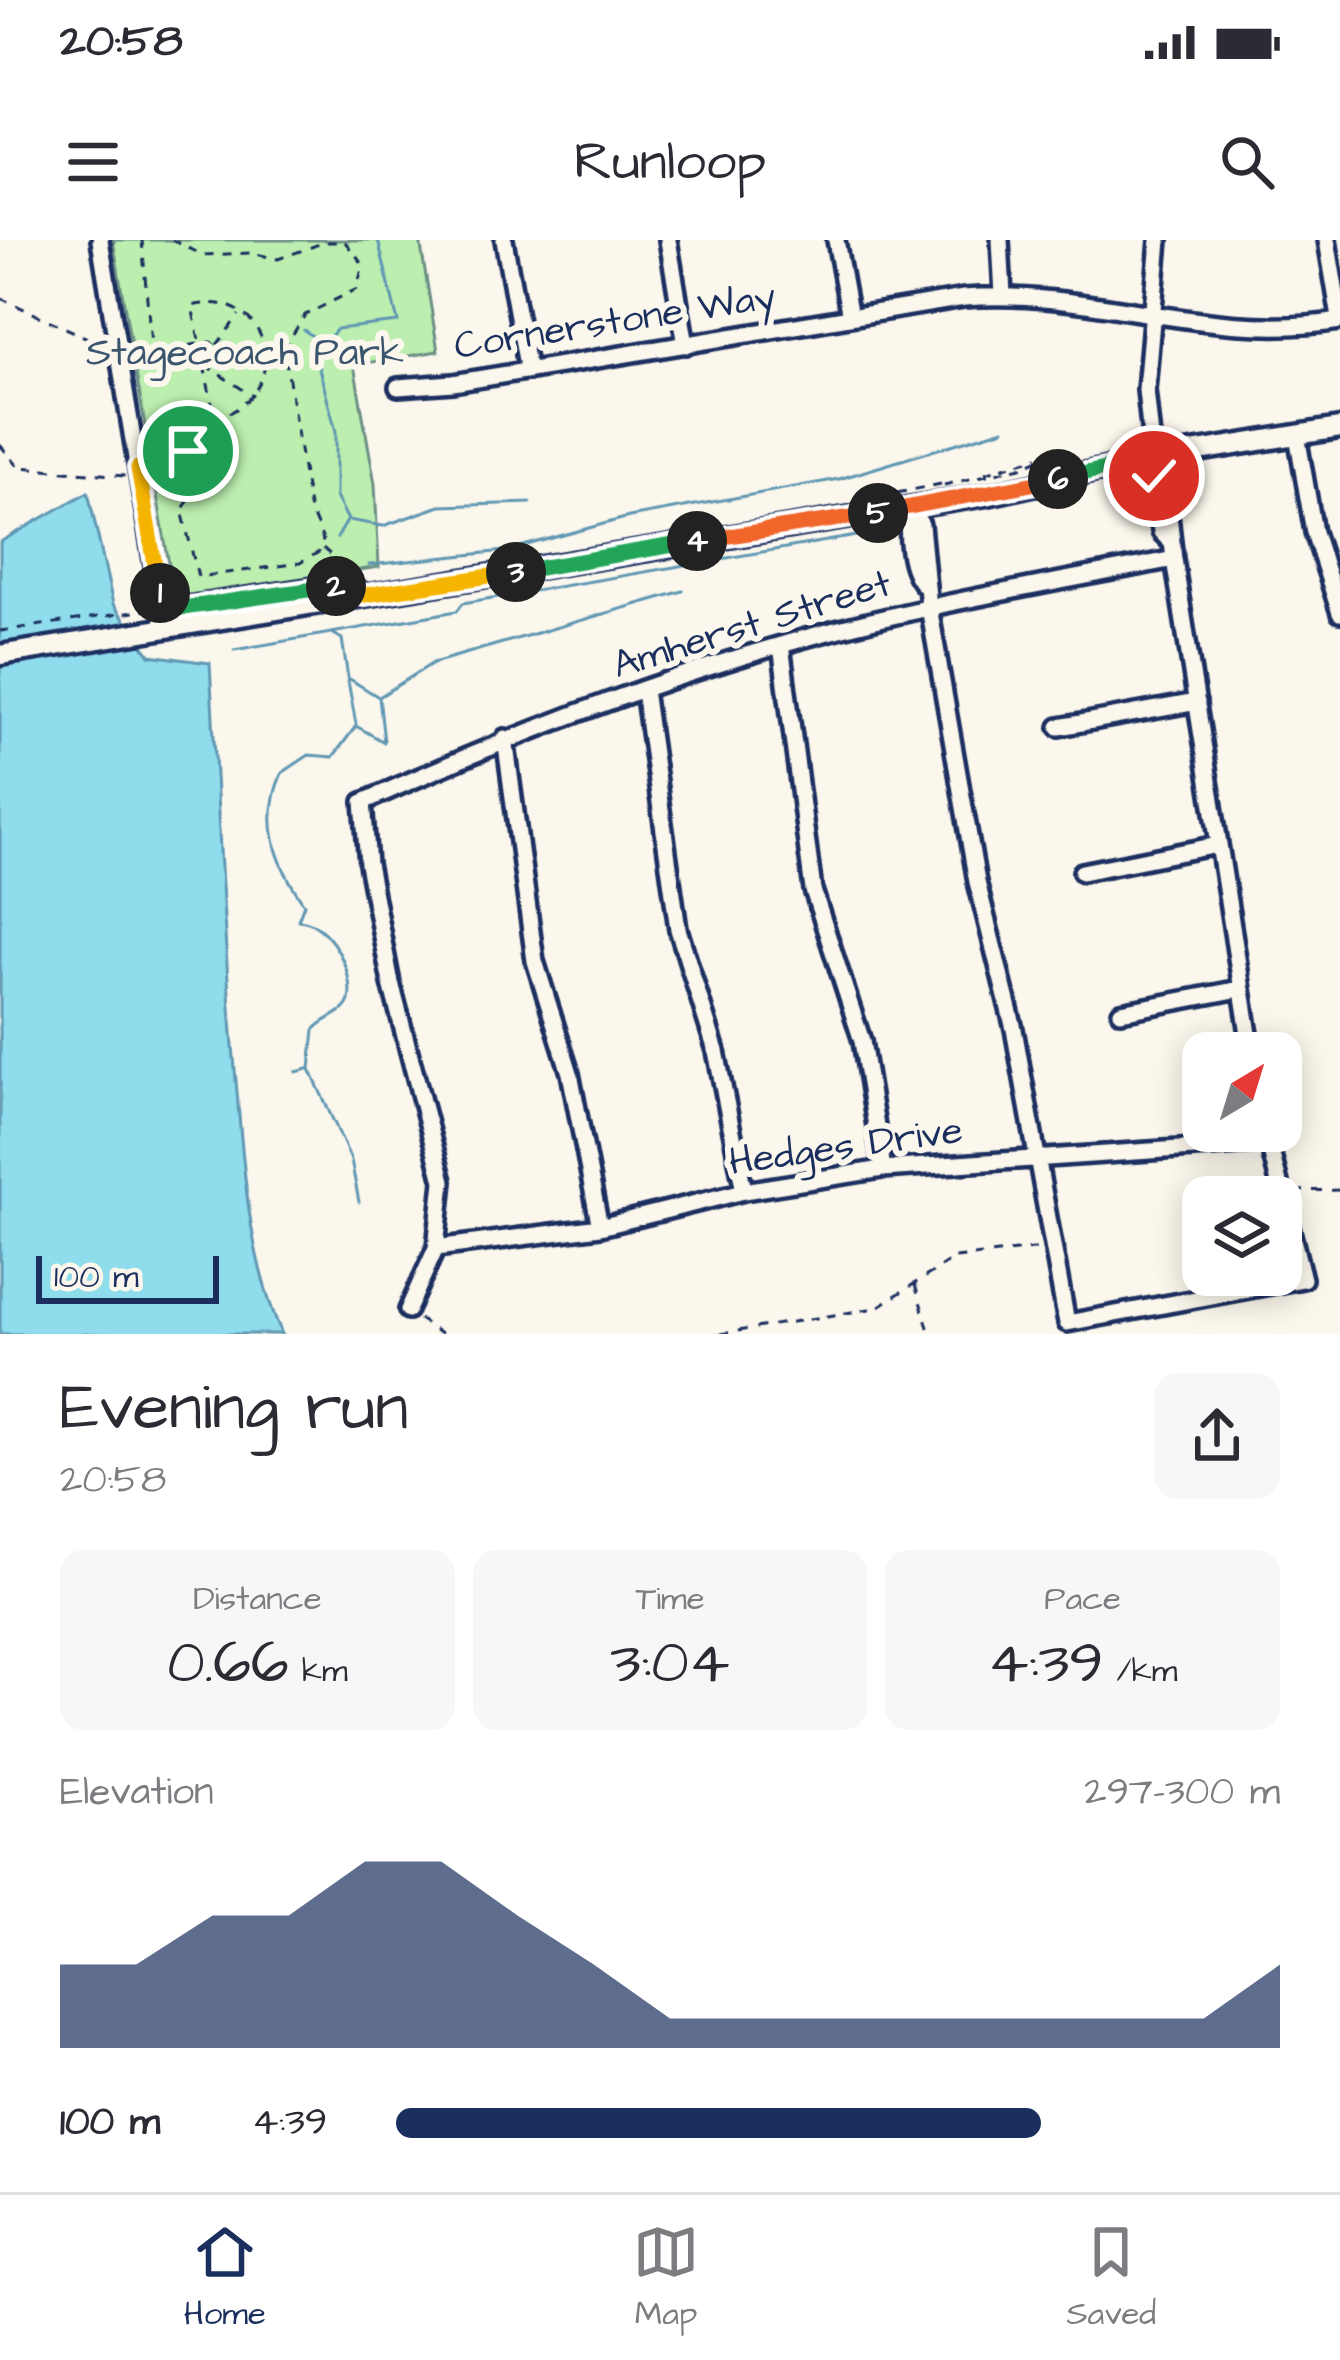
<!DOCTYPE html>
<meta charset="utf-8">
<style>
body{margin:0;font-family:"Architects Daughter",sans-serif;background:#f7f7f7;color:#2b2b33;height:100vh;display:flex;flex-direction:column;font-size:45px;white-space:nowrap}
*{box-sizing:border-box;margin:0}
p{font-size:39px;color:#7c7c81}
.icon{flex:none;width:66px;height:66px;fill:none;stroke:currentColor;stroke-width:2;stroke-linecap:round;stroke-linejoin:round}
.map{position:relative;height:1094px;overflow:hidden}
.panel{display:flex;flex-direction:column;background:#fff;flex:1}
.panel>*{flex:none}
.needle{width:78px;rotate:38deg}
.tools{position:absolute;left:1182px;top:792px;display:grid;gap:24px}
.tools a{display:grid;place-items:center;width:120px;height:120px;border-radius:24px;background:#fff;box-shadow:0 6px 30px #0003;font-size:60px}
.scale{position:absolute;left:36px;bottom:30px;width:183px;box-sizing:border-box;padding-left:12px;border:6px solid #1b2f5e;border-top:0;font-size:33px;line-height:42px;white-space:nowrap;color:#1b2f5e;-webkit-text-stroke:9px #fbf7ec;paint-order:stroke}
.pin{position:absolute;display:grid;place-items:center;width:102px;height:102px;color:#fff;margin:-51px;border:6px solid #fff;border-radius:50%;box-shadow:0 3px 12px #0007}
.km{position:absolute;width:60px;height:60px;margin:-30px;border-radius:50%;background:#222;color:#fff;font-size:33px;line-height:60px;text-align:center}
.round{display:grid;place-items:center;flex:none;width:126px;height:126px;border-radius:24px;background:#f7f7f7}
.head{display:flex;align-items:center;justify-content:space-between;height:204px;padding:0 60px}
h1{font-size:66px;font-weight:600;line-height:90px}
.figures{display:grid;grid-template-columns:repeat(3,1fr);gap:18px;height:204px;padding:12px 60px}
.figures div{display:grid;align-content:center;border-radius:24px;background:#f7f7f7;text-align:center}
.figures b{font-size:60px;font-weight:600}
.figures small{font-size:33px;font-weight:400}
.figures p{font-size:33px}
.chart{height:336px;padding:24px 60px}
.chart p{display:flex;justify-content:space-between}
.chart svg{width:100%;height:216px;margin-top:12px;fill:#1b2f5e;opacity:.7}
ul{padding:0 60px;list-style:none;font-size:39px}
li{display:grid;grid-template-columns:192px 144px 1fr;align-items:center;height:90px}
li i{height:30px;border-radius:15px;background:#1b2f5e}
.status{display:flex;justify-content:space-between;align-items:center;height:84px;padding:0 60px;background:#fff;direction:ltr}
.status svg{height:33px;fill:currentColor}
header{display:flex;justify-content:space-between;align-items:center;height:156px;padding:0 60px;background:#fff;font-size:54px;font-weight:600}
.tab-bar{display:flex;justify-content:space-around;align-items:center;height:168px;border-top:3px solid #e1e1e2;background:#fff;font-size:33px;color:#7c7c81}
.tab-bar a{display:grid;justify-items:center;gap:6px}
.tab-bar .on{color:#1b2f5e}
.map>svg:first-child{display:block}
.green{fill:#bcefaf;stroke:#6c8f86;stroke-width:3}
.water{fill:#8edcec;stroke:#6097b3;stroke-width:3}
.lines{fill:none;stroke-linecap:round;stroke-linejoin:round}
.stream{stroke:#6097b3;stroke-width:3}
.minor-casing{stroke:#1b2f5e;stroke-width:24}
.major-casing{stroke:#1b2f5e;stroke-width:27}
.path{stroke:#1b2f5e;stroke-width:3;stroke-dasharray:9 9;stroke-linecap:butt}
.minor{stroke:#fbf7ec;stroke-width:15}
.major{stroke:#fbf7ec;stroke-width:18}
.split-1-casing{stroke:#fff;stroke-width:24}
.split-2-casing{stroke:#fff;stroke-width:24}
.split-3-casing{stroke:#fff;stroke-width:24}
.split-4-casing{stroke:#fff;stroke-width:24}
.split-5-casing{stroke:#fff;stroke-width:24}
.split-6-casing{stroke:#fff;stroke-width:24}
.split-7-casing{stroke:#fff;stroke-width:24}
.split-1{stroke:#f5b400;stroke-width:15}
.split-2{stroke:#22a559;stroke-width:15}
.split-3{stroke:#f5b400;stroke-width:15}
.split-4{stroke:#22a559;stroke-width:15}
.split-5{stroke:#f0652b;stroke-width:15}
.split-6{stroke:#f0652b;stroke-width:15}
.split-7{stroke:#22a559;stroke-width:15}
.labels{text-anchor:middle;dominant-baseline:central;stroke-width:12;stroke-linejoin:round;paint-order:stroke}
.street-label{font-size:39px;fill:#1b2f5e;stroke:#fbf7ec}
.park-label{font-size:39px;fill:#3b556e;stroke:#fbf7ec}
</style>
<div class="status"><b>20:58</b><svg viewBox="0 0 49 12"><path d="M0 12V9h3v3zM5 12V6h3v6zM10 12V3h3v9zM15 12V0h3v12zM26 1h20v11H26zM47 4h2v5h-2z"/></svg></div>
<header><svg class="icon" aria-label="menu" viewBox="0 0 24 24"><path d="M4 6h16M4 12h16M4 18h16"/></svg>Runloop<svg class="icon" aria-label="search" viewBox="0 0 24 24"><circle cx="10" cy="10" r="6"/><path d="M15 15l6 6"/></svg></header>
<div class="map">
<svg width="1340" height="1094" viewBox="0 0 1340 1094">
<rect width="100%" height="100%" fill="#fbf7ec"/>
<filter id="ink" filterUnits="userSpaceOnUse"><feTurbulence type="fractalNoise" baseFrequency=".00833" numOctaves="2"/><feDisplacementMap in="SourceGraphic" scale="24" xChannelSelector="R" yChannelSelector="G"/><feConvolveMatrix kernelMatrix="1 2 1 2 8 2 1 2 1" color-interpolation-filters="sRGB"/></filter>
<g filter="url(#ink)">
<path class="green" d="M 113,0 L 420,0 L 438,111 L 354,125 L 375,244 L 379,327 L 188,357 L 172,342 Z"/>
<path class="water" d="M 88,252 L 113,364 L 150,415 L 210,423 C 218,567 224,710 237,852 C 244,932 249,1020 282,1094 L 0,1094 L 0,302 Z"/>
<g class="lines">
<path class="stream" d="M 378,0 L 398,82 L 337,89 L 315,114 L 336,191 L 336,257 L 348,280 L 383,286 L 440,266 L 530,263
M 304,90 L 319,101
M 337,298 L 347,281
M 369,325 L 505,311 L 629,277 L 839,239 L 1004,189
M 332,393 L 342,399 L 348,438 L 377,456
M 234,410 L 457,371 L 463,363 L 874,293
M 348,441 L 356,484
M 296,832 L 308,829
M 359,962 L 351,920 L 310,829 L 314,790 C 323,778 346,774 349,760 C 355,732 329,681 298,680 L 304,664 C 276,623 260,581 282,533 L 309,515 L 333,517 L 356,486 L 384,502 L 379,457 L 433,423 L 683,351"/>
<g class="minor-casing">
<path id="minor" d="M 100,0 L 164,387
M 504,0 L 528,131
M 668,0 L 686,105
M 836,0 L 850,77
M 1000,0 L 1003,55
M 1159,0 L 1146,150 L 1161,292 L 1171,302
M 1327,0 L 1340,78
M 398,147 L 453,143 L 964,58 C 1094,48 1209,103 1340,81
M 1297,195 L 1314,292 L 1340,373
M 1155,218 L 1165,240 L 1174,319 L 1252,813
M 138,228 L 181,220 L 190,207 L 190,191
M 910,267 L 921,285 L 929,367 L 977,642 L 1014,789 L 1067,1083 L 1303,1039 L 1266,891
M 910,267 C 907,292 907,330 926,347
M 781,405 L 813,650 L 862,801 L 883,929
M 644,450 L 678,689 L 716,811 L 744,951
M 1059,487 L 1197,462
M 505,498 L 535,721 L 570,833 L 600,987
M 1082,632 L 1218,605
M 1121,772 L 1240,749
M 436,1008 L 600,987 L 744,951 L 883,929 L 1268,903
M 408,1070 L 436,1008 L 443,941 L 391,743 L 368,624 L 363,562 C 499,501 638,446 781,405 C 910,367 1043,345 1174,319"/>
</g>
<g class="major-casing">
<path id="major" d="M 158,352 L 183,368 L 330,346 L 361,353
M 0,415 L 987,255 L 1155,218 L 1340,188"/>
</g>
<path class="path" d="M 142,0 L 151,105 L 165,109 L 211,102 L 228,118 L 282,108
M 172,0 L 203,15 L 252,13 L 278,19 L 325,2 L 345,2 L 363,24 L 357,49 L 305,75 L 284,108 L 309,267 L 323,300 L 319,312 L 300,323 L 198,337 L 182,270 L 201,243 L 202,218
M 0,58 L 103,105
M 217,105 L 239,75
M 205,125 L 253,156
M 204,183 L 214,174 L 192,66 C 269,46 299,153 213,180
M 0,205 L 19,227 L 125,236
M 985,233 L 1038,217
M 944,245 L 1021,227 L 1057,211
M 897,253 L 946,243
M 323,308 L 348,331
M 0,391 L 147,370
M 1295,951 L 1340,950
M 915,1045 L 930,1094
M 419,1079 L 441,1094
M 720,1094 L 876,1068 L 955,1018 L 1042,1008"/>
<use href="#minor" class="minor"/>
<use href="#major" class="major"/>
</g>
</g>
<g class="lines" filter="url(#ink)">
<g class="split-1-casing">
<path id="split-1" d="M 160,353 L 138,228 L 171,225 L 188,211"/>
</g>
<g class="split-2-casing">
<path id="split-2" d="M 160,353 L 183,368 L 336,346"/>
</g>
<g class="split-3-casing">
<path id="split-3" d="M 336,346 L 365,355 L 516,332"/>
</g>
<g class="split-4-casing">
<path id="split-4" d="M 516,332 L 697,301"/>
</g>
<g class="split-5-casing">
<path id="split-5" d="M 697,301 L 878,273"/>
</g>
<g class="split-6-casing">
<path id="split-6" d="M 878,273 L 1058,239"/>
</g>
<g class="split-7-casing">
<path id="split-7" d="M 1058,239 L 1155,218 L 1154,236"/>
</g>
<use href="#split-1" class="split-1"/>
<use href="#split-2" class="split-2"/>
<use href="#split-3" class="split-3"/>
<use href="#split-4" class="split-4"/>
<use href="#split-5" class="split-5"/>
<use href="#split-6" class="split-6"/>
<use href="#split-7" class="split-7"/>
</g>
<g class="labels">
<g class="street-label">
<text transform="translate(615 82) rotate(-9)">Cornerstone Way</text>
<text transform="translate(752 385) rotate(-17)">Amherst Street</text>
<text transform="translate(846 907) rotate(-8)">Hedges Drive</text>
</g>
<g class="park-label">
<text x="245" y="114">Stagecoach Park</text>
</g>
</g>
</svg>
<div class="tools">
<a><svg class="needle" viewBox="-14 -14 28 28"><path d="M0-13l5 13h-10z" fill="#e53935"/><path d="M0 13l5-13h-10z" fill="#7c7c81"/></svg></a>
<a><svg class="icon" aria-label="layers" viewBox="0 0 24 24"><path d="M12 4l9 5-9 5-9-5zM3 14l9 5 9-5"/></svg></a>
</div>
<div class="scale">100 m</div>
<div class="pin" style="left:188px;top:211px;background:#1e9e55"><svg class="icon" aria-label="arrive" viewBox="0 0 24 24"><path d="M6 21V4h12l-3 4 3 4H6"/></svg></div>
<div class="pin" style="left:1154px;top:236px;background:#d93025"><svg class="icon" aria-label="check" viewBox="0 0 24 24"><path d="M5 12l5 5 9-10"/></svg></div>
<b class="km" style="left:160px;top:353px">1</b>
<b class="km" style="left:336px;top:346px">2</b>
<b class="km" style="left:516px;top:332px">3</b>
<b class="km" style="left:697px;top:301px">4</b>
<b class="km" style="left:878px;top:273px">5</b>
<b class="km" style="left:1058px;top:239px">6</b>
</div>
<section class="panel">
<div class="head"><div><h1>Evening run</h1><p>20:58</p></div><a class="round"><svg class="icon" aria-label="share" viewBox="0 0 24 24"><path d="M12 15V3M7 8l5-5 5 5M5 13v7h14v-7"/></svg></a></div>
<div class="figures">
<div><p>Distance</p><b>0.66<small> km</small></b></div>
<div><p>Time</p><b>3:04</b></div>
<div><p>Pace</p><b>4:39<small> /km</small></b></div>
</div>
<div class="chart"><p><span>Elevation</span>297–300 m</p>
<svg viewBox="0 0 160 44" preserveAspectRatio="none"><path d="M0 44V27L10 27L20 17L30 17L40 6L50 6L60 17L70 27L80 38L90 38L100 38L110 38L120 38L130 38L140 38L150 38L160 27V44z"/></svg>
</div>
<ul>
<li><b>100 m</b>4:39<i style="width:73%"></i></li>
</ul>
</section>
<nav class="tab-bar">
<a class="on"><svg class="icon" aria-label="home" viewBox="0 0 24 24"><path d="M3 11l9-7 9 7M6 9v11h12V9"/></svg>Home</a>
<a><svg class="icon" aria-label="map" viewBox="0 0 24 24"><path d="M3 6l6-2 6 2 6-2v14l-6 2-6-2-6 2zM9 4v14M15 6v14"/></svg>Map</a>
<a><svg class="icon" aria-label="saved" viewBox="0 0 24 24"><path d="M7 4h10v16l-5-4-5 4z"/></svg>Saved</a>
</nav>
